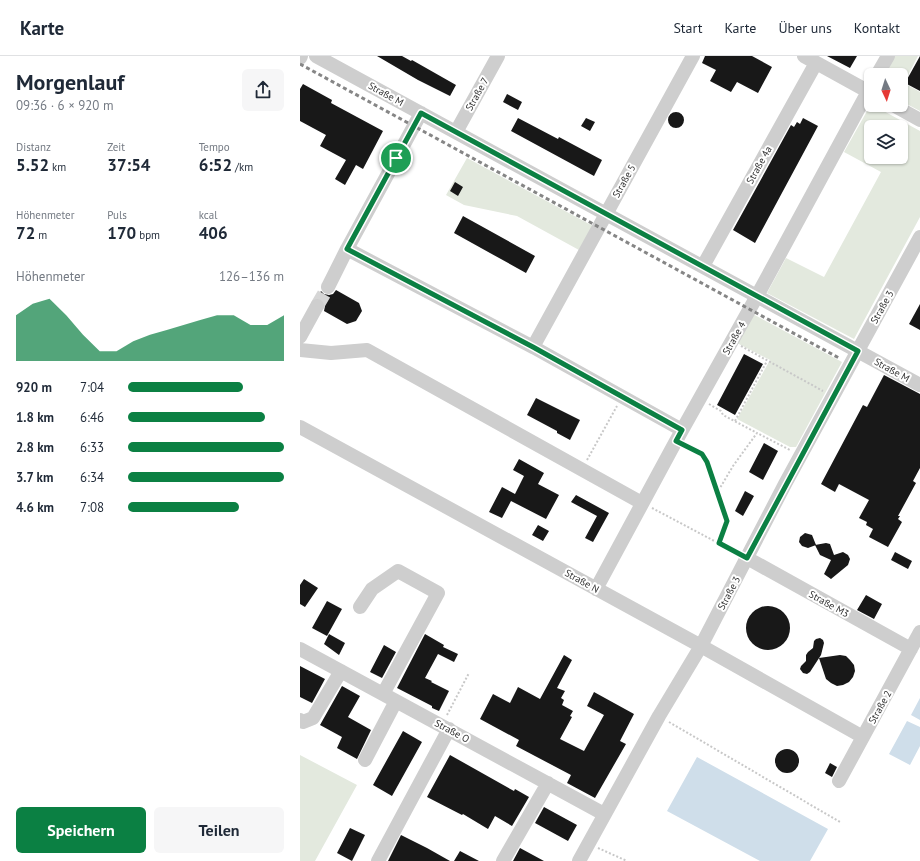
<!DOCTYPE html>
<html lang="de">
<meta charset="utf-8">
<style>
body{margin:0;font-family:"PT Sans",sans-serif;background:#f6f6f7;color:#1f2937;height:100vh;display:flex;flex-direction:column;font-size:15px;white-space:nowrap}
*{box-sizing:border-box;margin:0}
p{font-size:13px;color:#747a83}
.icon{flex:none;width:22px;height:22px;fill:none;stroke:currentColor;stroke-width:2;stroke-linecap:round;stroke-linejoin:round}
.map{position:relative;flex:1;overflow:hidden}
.details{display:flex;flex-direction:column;background:#fff;width:300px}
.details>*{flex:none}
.needle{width:26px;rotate:176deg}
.tools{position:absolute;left:564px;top:12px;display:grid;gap:8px}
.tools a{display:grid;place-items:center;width:44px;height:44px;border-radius:6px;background:#fff;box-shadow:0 1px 3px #0004;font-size:20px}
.pin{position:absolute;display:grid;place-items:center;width:34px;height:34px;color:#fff;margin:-17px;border:2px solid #fff;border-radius:50%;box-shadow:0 1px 4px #0007}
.round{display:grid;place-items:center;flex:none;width:42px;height:42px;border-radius:6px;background:#f6f6f7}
.overview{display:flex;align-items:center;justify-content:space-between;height:68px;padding:0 16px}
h1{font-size:22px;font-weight:700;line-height:30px}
.figures{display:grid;grid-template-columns:repeat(3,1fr);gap:6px;height:68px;padding:4px 16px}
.figures div{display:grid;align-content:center}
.figures b{font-size:17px;font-weight:700}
.figures small{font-size:11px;font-weight:400}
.figures p{font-size:11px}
.chart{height:112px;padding:8px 16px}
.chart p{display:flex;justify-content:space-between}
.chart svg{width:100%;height:72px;margin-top:4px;fill:#0b8043;opacity:.7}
.action{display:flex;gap:8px;margin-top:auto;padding:8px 16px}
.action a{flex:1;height:46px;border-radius:6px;background:#0b8043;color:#fff;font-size:16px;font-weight:700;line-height:46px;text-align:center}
.action a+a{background:#f6f6f7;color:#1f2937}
ul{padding:0 16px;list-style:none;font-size:13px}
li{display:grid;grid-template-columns:64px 48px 1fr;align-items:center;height:30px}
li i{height:10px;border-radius:5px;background:#0b8043}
header{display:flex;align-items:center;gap:24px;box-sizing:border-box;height:56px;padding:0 20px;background:#fff;border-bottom:1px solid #e0e1e3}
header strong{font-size:19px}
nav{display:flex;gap:22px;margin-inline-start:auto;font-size:14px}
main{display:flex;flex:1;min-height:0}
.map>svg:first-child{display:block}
.green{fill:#e3e9de;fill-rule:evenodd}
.water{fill:#cfdeea}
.building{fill:#181818}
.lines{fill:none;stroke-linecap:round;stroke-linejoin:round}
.minor-tunnel{stroke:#d6d6d6;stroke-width:14;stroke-dasharray:14 7;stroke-linecap:butt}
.path{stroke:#c8c8c8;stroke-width:2;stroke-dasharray:2 2;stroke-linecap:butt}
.minor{stroke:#cecece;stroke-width:14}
.rail{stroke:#868686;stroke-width:3;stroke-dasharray:4 3;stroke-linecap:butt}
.route-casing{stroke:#fff;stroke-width:8}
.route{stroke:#0b8043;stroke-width:5}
.labels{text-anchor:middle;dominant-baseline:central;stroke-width:4;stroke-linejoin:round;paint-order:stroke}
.street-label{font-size:10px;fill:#313131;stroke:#fff}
</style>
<header>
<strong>Karte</strong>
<nav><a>Start</a><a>Karte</a><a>Über uns</a><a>Kontakt</a></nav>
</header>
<main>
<section class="details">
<div class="overview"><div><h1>Morgenlauf</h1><p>09:36 · 6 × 920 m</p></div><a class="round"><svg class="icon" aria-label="share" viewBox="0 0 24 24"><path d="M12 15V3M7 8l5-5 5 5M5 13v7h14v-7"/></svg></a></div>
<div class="figures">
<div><p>Distanz</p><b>5.52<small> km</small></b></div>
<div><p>Zeit</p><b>37:54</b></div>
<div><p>Tempo</p><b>6:52<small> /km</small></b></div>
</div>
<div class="figures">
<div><p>Höhenmeter</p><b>72<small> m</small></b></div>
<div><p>Puls</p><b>170<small> bpm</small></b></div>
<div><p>kcal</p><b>406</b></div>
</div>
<div class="chart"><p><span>Höhenmeter</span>126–136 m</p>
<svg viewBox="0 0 160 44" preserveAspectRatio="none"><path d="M0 44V16L10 9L20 6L30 16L40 28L50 38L60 38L70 32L80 28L90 25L100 22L110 19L120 16L130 16L140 22L150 22L160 16V44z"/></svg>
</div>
<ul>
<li><b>920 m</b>7:04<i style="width:74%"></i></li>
<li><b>1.8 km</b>6:46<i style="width:88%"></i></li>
<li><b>2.8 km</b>6:33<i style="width:100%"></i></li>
<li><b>3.7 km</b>6:34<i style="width:100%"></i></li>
<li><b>4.6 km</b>7:08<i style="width:71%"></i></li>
</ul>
<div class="action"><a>Speichern</a><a>Teilen</a></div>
</section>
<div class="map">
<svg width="620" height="805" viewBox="0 0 620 805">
<rect width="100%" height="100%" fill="#fff"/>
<path class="green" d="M 591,0 L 618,0 L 604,27 L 620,36 L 620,55 L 601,45 L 601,19 L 581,19 Z
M 571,48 L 620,75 L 620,161 L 554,283 L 467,237 L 486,202 L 524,221 L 581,116 L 544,96 ZM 571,71 L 601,71 L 601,101 L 571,101 Z
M 167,102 L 293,170 L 279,194 L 217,160 L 164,149 L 146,139 Z
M 451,257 L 542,306 L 496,391 L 490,391 L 437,363 L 470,304 L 435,286 Z
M 0,699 L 57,729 L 15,805 L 0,805 Z"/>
<path class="water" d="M 620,642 L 620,664 L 611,659 Z
M 607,665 L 620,671 L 620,690 L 610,709 L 589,698 Z
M 397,701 L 528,773 L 510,805 L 460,805 L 367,755 Z"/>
<path class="building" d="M 77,0 L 102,0 L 111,5 L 112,4 L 156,29 L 150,40 L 118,24 Z
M 405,0 L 452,0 L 472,11 L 458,37 L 437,26 L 431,36 L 410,25 L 416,14 L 402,7 Z
M 527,0 L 557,0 L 550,12 Z
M 620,0 L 620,35 L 605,27 Z
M 3,28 L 32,44 L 31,47 L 83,75 L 63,113 L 56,109 L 45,129 L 35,123 L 46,104 L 20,90 L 26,79 L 0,65 L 0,33 Z
M 207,38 L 222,46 L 218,54 L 203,46 Z
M368 64a8 8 0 1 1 16 0a8 8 0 1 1-16 0Z
M 218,62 L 258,83 L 259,81 L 302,104 L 294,120 L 211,75 Z
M 286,62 L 295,66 L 290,75 L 281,70 Z
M 503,62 L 518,70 L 455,187 L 433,174 L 491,69 L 494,71 L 497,66 L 500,68 Z
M 155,126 L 163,131 L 158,140 L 150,135 Z
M 163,160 L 235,200 L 226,217 L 154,177 Z
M 36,234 L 59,247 L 62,255 L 56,265 L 47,268 L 24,255 L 25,250 L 24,246 L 21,243 L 17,242 L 21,235 L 24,238 L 29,239 L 33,238 Z
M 620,248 L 620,274 L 609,268 Z
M 444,298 L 463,308 L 435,359 L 417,349 Z
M 584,319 L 620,338 L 620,412 L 613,425 L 616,427 L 598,460 L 600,460 L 598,463 L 602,466 L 588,491 L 569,481 L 573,473 L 566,469 L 567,466 L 559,462 L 569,444 L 539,428 L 535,436 L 521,428 L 563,349 L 567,351 Z
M 236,342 L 280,364 L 270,384 L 257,377 L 257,375 L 227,359 Z
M 464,387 L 478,395 L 463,424 L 449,416 Z
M 219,403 L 244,417 L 238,428 L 259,439 L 246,463 L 211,445 L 202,462 L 189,456 L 202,431 L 215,438 L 224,420 L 213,414 Z
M 445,435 L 454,440 L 443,460 L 435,455 Z
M 276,439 L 309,457 L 293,486 L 285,482 L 297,460 L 271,446 Z
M 238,469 L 249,475 L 243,485 L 232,479 Z
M 505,477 L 512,479 L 516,489 L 508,492 L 502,490 L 499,486 L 500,481 Z
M 526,487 L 530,488 L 534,499 L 543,496 L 548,499 L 550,503 L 548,509 L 531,523 L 524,518 L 531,504 L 520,499 L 515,489 Z
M 595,496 L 612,505 L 608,513 L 591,504 Z
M 4,523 L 18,532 L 5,551 L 0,548 L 0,529 Z
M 566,539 L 582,548 L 574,563 L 557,554 Z
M 27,545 L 42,553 L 27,580 L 12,572 Z
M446 572a22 22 0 1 1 44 0a22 22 0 1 1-44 0Z
M 29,578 L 45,587 L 39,599 L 24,588 Z
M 125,578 L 144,589 L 143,591 L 158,598 L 154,606 L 138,598 L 125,622 L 132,625 L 131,626 L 149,635 L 139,655 L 132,652 L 132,650 L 97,632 Z
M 520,582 L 523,584 L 524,587 L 521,599 L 510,616 L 507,618 L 503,617 L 500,613 L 501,610 L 506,605 L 506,599 L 508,596 L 513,592 L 514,585 L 516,583 Z
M 84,589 L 96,596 L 82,622 L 70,616 Z
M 264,599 L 272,604 L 257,632 L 265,635 L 261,642 L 264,644 L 262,649 L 273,655 L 270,660 L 272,661 L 260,683 L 284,695 L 304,659 L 287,650 L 294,636 L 334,658 L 320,685 L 326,688 L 295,742 L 267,727 L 271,719 L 216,690 L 219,684 L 180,663 L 193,638 L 210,647 L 218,631 L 240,643 Z
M 540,599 L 546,600 L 550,604 L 554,609 L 555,615 L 553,621 L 549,626 L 543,629 L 537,630 L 531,627 L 526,623 L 519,602 Z
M 0,610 L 25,623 L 12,647 L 0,641 Z
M 42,630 L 60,640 L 48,661 L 71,674 L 57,703 L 37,692 L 42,681 L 20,669 Z
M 103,675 L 122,686 L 92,740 L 73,729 Z
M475 705a12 12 0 1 1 24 0a12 12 0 1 1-24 0Z
M 150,699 L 214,735 L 215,733 L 229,741 L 212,770 L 195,760 L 188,773 L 163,758 L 162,759 L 127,741 Z
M 530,707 L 537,711 L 532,721 L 525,717 Z
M 244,751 L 277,769 L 268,785 L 235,767 Z
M 50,772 L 65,779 L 52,805 L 37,797 Z
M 101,779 L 127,792 L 150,805 L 88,805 Z
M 220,792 L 244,805 L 213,805 Z
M 160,795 L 179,805 L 154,805 Z"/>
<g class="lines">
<path class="minor-tunnel" d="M 17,250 L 28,231"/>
<path class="path" d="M 441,290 L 523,335
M 409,348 L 421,355 L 423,359 L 457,377
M 435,365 L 467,305
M 386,391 L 401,398 L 407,406 L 417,437
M 287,404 L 317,350
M 352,452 L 437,497
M 419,487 L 427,465 L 417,437 L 433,410 L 457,377 L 490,394
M 147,659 L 169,617
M 369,666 L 540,766
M 298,792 L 327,805"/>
<path class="minor" d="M 16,0 L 620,329
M 504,0 L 571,37
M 0,2 L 1,0
M 577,19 L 588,0
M 593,49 L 620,64
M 156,76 L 198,0
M 47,193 L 233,291 L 382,374
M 403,210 L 516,7
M 28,231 L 47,193 L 121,57
M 0,281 L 17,250
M 233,291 L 393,0
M 0,294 L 31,297 L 67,294 L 342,447
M 0,371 L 401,590 L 563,681
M 447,502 L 611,593
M 296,533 L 376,385 L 457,240 L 571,30
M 60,551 L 72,533 L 98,515 L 138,537 L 83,638
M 0,593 L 304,758
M 0,664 L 3,666 L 13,662 L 41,615
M 65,704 L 96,645
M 539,725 L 620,576
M 78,805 L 149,673
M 203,805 L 248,727
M 279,805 L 359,660 L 401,590 L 485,428 L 620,181"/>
<path class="rail" d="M 0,8 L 539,302"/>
</g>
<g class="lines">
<g class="route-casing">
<path id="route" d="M 121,57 L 558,295 L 447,502 L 419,487 L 427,465 L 407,406 L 402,398 L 376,385 L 382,374 L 233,291 L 47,193 Z"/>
</g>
<use href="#route" class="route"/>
</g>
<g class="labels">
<g class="street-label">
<text transform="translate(86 38) rotate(29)">Straße M</text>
<text transform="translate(177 38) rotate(-61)">Straße 7</text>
<text transform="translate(459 109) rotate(-61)">Straße 4a</text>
<text transform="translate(324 125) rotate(-61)">Straße 5</text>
<text transform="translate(582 251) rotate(-61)">Straße 3</text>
<text transform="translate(434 282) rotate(-61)">Straße 4</text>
<text transform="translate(592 314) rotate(29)">Straße M</text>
<text transform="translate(282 525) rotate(29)">Straße N</text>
<text transform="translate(429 537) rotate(-62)">Straße 3</text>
<text transform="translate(529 548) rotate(29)">Straße M3</text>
<text transform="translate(580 651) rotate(-61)">Straße 2</text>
<text transform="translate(152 675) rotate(28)">Straße O</text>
</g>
</g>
</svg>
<div class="tools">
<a><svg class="needle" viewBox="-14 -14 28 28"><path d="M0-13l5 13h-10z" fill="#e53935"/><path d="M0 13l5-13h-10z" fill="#747a83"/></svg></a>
<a><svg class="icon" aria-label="layers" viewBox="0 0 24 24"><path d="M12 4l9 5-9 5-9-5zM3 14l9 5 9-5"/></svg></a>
</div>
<div class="pin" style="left:96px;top:102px;background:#1e9e55"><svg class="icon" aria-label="arrive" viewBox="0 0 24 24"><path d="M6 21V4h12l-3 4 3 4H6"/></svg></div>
</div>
</main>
